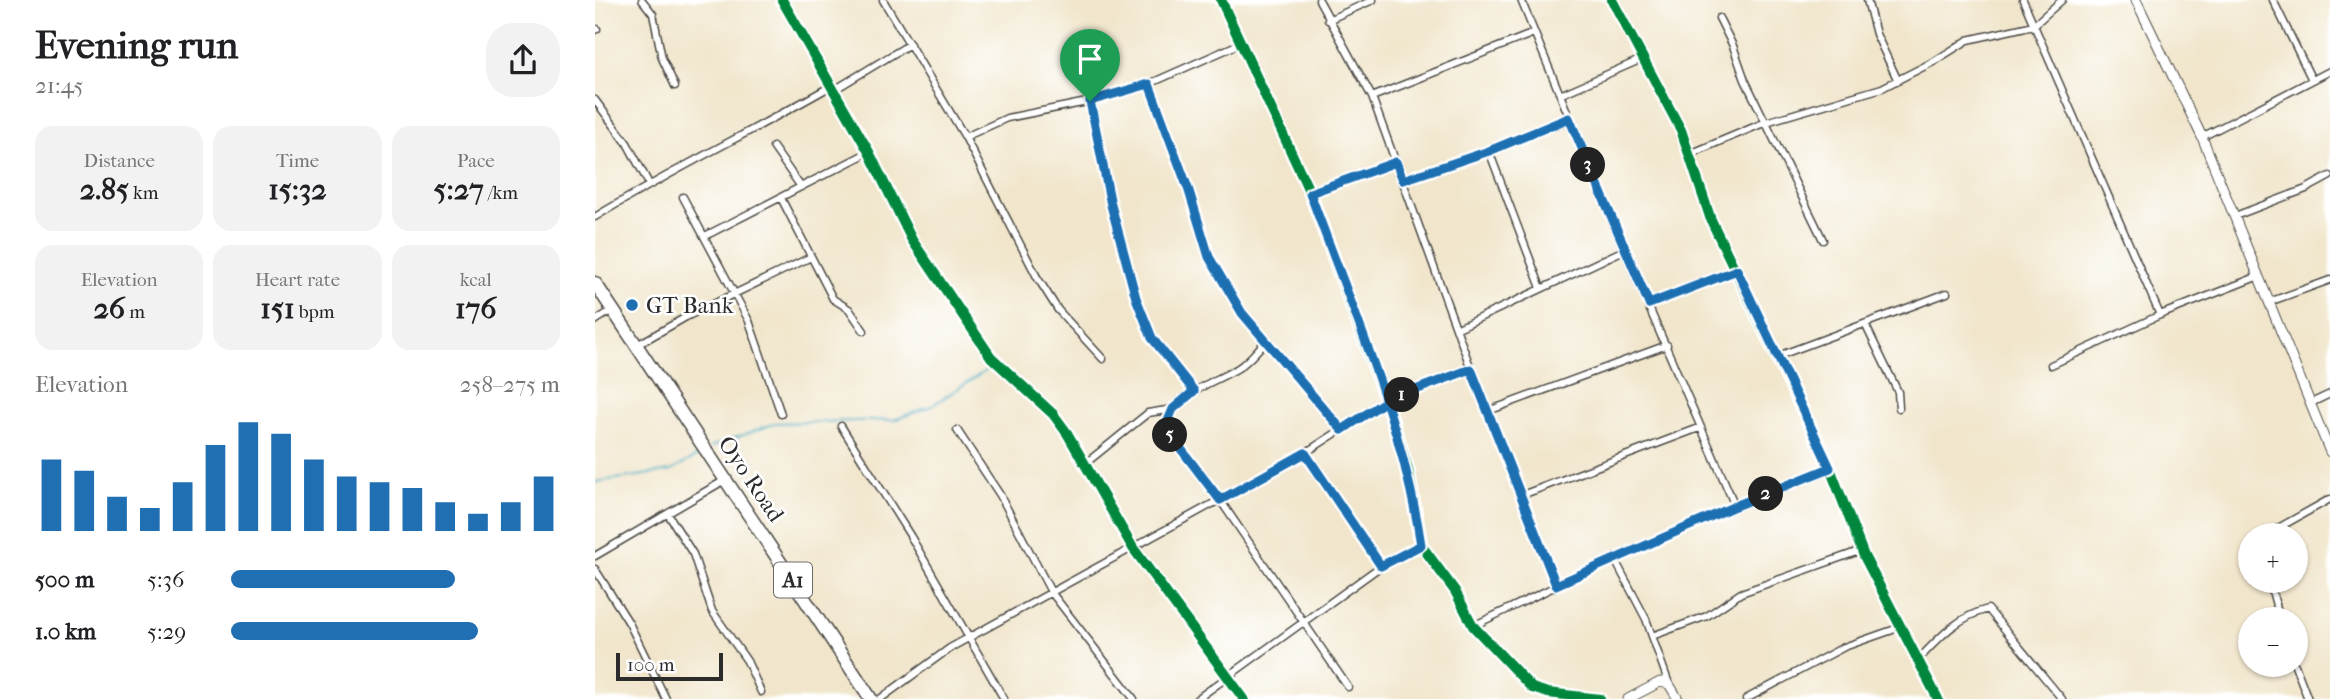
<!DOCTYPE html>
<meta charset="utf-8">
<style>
body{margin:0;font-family:"IM FELL French Canon",serif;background:#f2f2f2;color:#202124;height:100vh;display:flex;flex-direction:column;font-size:26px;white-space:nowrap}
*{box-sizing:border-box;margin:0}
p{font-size:23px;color:#757577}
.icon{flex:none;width:38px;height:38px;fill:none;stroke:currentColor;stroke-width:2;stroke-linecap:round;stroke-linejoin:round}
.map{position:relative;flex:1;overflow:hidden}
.drawer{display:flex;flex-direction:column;background:#fff;width:595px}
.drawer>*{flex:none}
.tools{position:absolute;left:1643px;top:523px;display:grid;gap:14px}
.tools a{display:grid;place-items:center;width:70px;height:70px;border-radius:50%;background:#fff;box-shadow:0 2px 5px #0004;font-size:35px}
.scale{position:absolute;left:21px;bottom:18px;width:107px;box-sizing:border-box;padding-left:7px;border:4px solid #2b2b2b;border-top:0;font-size:19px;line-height:24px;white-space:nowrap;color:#2b2b2b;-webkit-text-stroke:5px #fff;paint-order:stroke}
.pin{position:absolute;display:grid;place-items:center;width:60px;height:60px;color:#fff;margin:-72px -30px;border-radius:50% 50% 50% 0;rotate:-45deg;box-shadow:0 0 7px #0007}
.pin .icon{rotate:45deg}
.km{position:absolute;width:35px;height:35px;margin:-18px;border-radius:50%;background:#222;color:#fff;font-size:19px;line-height:35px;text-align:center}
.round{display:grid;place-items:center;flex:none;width:74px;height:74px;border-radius:28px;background:#f2f2f2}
.summary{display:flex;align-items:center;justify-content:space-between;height:119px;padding:0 35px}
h1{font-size:38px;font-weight:800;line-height:52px}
.metrics{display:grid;grid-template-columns:repeat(3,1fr);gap:10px;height:119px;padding:7px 35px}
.metrics div{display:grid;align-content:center;border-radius:18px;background:#f2f2f2;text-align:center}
.metrics b{font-size:30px;font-weight:800}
.metrics small{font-size:19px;font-weight:400}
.metrics p{font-size:19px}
.chart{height:196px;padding:14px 35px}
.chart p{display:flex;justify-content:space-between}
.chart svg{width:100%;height:126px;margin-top:7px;stroke:#1f6fb2;stroke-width:6}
ul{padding:0 35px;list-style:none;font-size:23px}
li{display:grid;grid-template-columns:112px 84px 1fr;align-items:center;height:52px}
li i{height:18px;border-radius:9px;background:#1f6fb2}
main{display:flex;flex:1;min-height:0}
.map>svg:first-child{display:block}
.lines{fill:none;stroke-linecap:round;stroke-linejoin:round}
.stream{stroke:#44abc3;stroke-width:2}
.street-casing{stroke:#494743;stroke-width:9}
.secondary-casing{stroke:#494743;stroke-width:11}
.highway-casing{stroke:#494743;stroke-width:15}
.street{stroke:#fff;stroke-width:6}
.secondary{stroke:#fff;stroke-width:9}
.highway{stroke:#fff;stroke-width:12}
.cycleway-casing{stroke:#fff;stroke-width:15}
.cycleway{stroke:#00873e;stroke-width:10}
.route-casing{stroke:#fff;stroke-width:14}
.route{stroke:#1f6fb2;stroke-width:9}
.poi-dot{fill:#1f6fb2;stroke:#fff;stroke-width:2.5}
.labels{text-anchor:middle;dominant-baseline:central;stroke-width:5;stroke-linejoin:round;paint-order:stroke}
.shield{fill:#fff;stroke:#6b6b6b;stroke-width:2}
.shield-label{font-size:21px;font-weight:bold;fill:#2b2b2b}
.poi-label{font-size:23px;fill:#2b2b2b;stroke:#fff;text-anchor:start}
.street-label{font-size:23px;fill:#2b2b2b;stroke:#fff}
</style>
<main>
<section class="drawer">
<div class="summary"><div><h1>Evening run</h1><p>21:45</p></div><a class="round"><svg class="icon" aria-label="share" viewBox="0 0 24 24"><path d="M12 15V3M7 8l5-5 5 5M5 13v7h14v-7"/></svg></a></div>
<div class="metrics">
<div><p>Distance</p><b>2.85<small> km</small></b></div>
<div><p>Time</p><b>15:32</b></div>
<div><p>Pace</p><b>5:27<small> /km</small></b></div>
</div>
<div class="metrics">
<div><p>Elevation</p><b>26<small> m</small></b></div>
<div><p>Heart rate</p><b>151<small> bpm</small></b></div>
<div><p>kcal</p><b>176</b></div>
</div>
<div class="chart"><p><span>Elevation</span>258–275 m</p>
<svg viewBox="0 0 160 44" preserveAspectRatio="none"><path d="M5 44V19M15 44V23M25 44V32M35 44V36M45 44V27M55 44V14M65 44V6M75 44V10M85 44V19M95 44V25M105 44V27M115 44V29M125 44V34M135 44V38M145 44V34M155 44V25"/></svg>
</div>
<ul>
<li><b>500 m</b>5:36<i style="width:68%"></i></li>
<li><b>1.0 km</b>5:29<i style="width:75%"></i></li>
</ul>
</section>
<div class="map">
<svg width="1735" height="699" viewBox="0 0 1735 699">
<rect width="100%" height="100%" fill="#fff"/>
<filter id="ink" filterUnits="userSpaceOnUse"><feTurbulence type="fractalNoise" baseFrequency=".0143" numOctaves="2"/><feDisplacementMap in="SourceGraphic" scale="14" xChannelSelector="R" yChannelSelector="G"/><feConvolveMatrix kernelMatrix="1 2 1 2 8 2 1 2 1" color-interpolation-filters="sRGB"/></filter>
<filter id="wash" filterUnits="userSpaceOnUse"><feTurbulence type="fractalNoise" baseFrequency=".00686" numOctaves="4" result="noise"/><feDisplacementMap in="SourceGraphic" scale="28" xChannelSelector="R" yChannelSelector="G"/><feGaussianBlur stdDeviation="1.57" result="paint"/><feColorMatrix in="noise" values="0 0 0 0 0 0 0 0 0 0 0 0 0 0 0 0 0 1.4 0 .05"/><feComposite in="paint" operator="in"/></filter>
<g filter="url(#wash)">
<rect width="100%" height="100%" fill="#f1e6cc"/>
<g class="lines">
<path class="stream" d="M 116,447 L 181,423 L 299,420 L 336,406 L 392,370
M 0,482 L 76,471 L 106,454"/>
</g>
</g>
<g filter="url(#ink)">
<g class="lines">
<g class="street-casing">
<path id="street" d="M 47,0 L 58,14 L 67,58 L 80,86
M 187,0 L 274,152 L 317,240 L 396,357 L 458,414 L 472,433 L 538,548 L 649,699
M 288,0 L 370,137 L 442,277 L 463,310 L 508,359
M 724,0 L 777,97 L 876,369 L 961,585
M 926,0 L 1029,250 L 1140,506
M 1017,0 L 1086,130 L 1116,220 L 1233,463 L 1269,556 L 1343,699
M 1272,0 L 1281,34 L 1303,81
M 1428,0 L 1565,315
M 1678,0 L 1717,80
M 1124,18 L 1138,46 L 1150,80 L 1228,240
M 733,20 L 778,0
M 0,30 L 2,29
M 554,84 L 594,191 L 613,257 L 647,313 L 747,430
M 239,90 L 315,44
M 967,94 L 1047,59
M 777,97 L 939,33
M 0,100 L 32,143 L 54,184
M 495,101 L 516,205 L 541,298 L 557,338 L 599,391
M 370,137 L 412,118 L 507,99 L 554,84 L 644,44
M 1607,137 L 1735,71
M 178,147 L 206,187
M 894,151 L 946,288
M 1095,154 L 1171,122 L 1287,88 L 1338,62 L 1373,40 L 1439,25 L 1467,0
M 808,180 L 894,151 L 974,119
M 715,193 L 801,162
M 88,197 L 154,321 L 186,414
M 186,198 L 238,299 L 254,309 L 269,331
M 1640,216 L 1711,189 L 1735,176
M 0,217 C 77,170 158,131 236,86
M 110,236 L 274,152
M 1674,302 L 1735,280
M 1054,304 L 1142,269
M 0,321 L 19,309
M 1270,324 L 1303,392 L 1304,408
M 863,328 L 1029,250
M 671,341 C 662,350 654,361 643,368 C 621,382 571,396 571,428 L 625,500 L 753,687
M 42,345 L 91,317 L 214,258
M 1183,356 L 1352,293
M 1456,365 L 1565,315 L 1664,276
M 1716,403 L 1735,394
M 893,411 L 1072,345
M 246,426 L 316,537 L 409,699
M 362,430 L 405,495 L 456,592 L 539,699
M 710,453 L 786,566
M 491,463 L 553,413 L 578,409
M 927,495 L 1104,428
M 73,514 L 98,554 L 117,611 L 152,661 L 166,692
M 1669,536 L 1735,499
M 0,556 L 130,480
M 1019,558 L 1051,619 L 1074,684
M 0,569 L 34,623 L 71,699
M 1676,587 L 1685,620
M 878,626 L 1019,558 L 1235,468
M 1057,636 L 1112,616 L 1146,593 L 1267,550
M 1323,660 C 1344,638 1362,617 1393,609 L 1467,699
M 1700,665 L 1713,699
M 285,699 L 355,648 L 710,453 L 791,401 L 876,369
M 602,699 L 786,566 L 826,545
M 1151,699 L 1249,647 L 1306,627"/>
</g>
<g class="secondary-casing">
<path id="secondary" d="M 626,0 L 715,193 L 791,401 L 813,469 L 826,545 L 860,591 L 878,626 L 937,688 L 953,693 L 1005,699
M 1541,0 L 1607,137 L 1735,452
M 1033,699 L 1065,682 L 1074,684 L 1083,699"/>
</g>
<g class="highway-casing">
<path id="highway" d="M 0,283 L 276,699"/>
</g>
<use href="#street" class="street"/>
<use href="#secondary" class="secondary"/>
<use href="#highway" class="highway"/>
<g class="cycleway-casing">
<path id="cycleway" d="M 187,0 L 274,152 L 317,240 L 396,357 L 458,414 L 472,433 L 538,548 L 649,699
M 626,0 L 715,193 L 791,401 L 813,469 L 826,545 L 860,591 L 878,626 L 937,688 L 953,693 L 1005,699
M 1017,0 L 1086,130 L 1116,220 L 1233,463 L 1269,556 L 1343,699"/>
</g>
<use href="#cycleway" class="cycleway"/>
</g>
</g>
<g class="lines" filter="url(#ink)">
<g class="route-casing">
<path id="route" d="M 495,101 L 554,84 L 594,191 L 614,257 L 647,313 L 747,430 L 791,401 L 876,369 L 961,585 L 1140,506 L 1235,468 L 1142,270 L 1054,304 L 974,118 L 894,151 L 808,180 L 801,162 L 715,193 C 757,308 808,423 826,545 L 786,566 L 710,453 L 625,500 L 570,428 L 578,409 L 599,391 L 557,338 L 541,298 L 516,205 L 495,101"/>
</g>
<use href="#route" class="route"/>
</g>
<circle class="poi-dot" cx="37" cy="305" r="7"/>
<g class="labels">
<rect class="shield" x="179" y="562.5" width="38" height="35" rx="5"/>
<g class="shield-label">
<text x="198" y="580">A1</text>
</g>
<g class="poi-label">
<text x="51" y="305">GT Bank</text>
</g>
<g class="street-label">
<text transform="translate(156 479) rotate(56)">Oyo Road</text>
</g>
</g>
</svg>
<div class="tools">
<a>+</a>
<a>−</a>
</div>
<div class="scale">100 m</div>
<div class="pin" style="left:495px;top:101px;background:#1e9e55"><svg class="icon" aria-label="arrive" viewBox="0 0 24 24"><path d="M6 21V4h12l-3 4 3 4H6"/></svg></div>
<b class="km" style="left:807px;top:395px">1</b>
<b class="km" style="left:1171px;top:494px">2</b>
<b class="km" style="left:993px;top:165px">3</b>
<b class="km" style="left:575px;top:435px">5</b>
</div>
</main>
